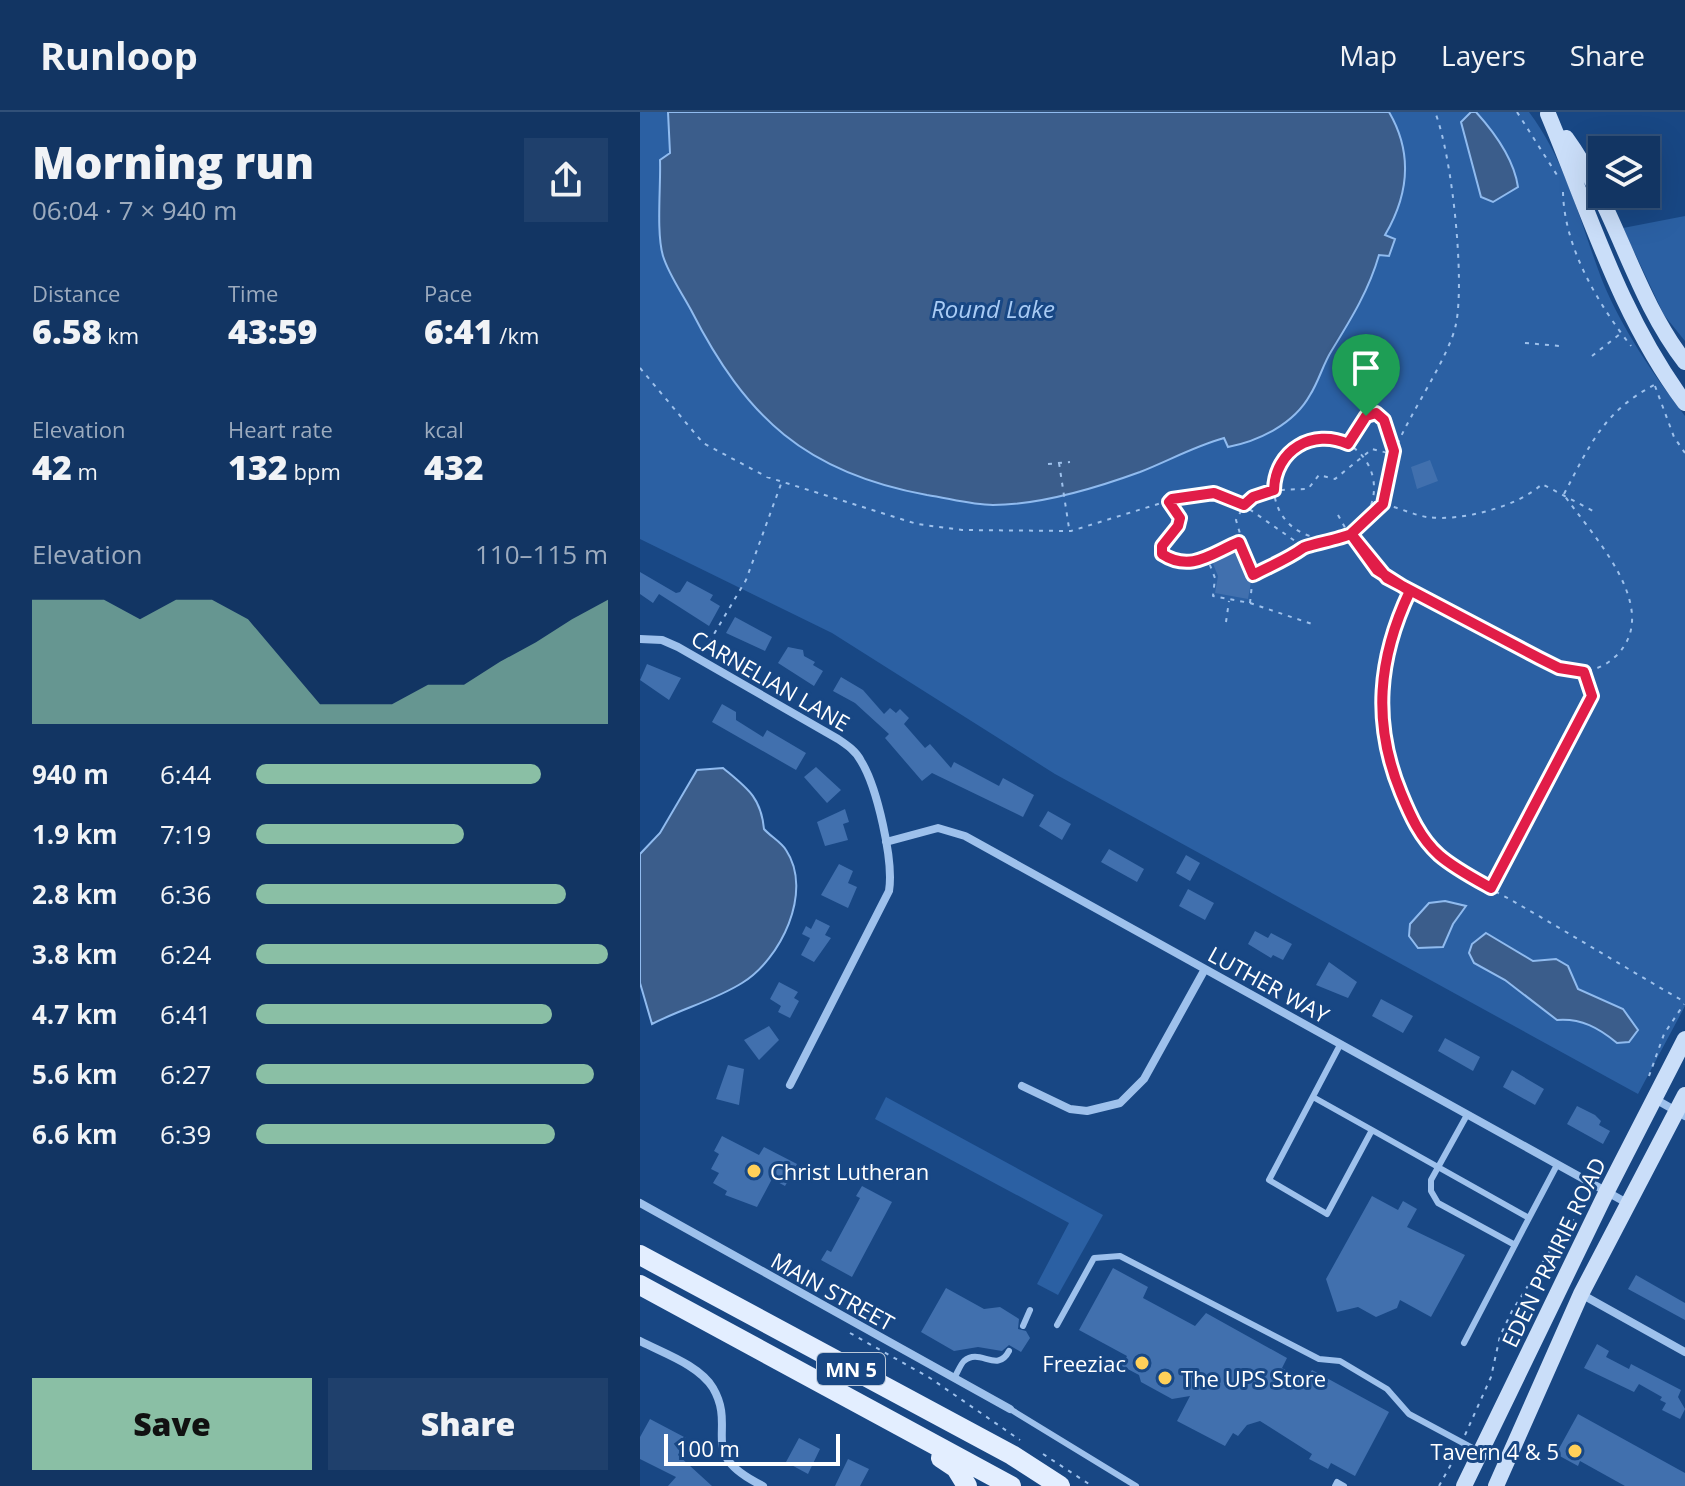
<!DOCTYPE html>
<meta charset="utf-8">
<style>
body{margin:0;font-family:"Open Sans",sans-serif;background:#1f406c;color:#f1f3f6;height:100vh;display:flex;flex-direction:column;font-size:30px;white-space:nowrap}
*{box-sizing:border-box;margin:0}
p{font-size:26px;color:#9cabbe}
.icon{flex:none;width:44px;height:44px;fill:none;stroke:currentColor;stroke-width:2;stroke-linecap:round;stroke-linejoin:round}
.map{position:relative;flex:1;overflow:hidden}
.sheet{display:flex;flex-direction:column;background:#123563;width:640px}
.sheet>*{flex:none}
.fabs{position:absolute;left:948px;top:24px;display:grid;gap:16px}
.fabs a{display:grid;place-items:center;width:72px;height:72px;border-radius:0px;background:#123563;box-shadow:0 8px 32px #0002,0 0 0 2px #315078;font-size:40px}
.scale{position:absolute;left:24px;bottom:20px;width:176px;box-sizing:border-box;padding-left:8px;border:4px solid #fff;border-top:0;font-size:22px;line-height:28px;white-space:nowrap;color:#fff;-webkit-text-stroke:6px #184784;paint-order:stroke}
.pin{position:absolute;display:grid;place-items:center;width:68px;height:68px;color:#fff;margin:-82px -34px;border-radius:50% 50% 50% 0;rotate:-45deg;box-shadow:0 0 8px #0007}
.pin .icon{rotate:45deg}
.round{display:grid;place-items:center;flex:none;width:84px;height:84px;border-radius:0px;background:#1f406c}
.overview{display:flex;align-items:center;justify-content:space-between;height:136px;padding:0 32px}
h1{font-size:44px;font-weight:800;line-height:60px}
.metrics{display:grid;grid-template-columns:repeat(3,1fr);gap:12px;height:136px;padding:8px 32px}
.metrics div{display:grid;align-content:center}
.metrics b{font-size:34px;font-weight:800}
.metrics small{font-size:22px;font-weight:400}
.metrics p{font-size:22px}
.chart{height:224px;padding:16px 32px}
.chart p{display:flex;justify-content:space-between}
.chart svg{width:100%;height:144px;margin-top:8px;fill:#8abfa5;opacity:.7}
.action{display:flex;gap:16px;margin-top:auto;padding:16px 32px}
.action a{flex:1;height:92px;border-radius:0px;background:#8abfa5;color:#111;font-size:32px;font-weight:800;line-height:92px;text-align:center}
.action a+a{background:#1f406c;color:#f1f3f6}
ul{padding:0 32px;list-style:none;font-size:26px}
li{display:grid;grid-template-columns:128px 96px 1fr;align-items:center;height:60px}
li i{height:20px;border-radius:10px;background:#8abfa5}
header{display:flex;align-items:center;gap:48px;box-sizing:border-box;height:112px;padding:0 40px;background:#123563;border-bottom:2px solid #315078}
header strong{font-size:38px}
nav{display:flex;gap:44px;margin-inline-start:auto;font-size:28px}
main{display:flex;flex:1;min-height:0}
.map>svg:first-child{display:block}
.green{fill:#2b60a3}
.water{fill:#3b5d8b;stroke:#90bbef;stroke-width:2}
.building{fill:#4170ae}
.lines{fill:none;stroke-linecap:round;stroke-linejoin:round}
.path{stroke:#9ec1ec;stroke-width:2;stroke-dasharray:4 6;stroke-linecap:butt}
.lane{stroke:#9ec1ec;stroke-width:6}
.street{stroke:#9ec1ec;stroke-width:8}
.secondary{stroke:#cadef9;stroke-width:16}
.primary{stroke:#e3eeff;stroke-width:20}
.route-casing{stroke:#fff;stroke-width:16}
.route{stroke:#e11d48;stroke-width:10}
.poi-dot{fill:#ffd059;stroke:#184784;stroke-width:3}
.labels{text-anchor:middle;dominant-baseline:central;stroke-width:6;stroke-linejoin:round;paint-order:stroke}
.shield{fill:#184784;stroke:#bac8da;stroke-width:2}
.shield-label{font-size:20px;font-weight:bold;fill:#fff}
.street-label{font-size:22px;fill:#fff;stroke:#184784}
.poi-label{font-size:22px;fill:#fff;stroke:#184784;text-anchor:start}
.water-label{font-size:24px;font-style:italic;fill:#a9cbf4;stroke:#184784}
</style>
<header>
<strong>Runloop</strong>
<nav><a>Map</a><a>Layers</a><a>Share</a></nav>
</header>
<main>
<section class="sheet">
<div class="overview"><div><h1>Morning run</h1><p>06:04 · 7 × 940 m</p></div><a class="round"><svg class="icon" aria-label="share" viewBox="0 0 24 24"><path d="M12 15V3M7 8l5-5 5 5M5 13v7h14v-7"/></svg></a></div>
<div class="metrics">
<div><p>Distance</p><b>6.58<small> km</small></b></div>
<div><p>Time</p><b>43:59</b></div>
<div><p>Pace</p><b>6:41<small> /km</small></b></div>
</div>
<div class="metrics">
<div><p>Elevation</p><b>42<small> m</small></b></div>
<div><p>Heart rate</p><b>132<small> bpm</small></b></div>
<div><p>kcal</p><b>432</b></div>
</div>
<div class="chart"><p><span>Elevation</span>110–115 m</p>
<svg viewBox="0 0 160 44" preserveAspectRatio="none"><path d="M0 44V6L10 6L20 6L30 12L40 6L50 6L60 12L70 25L80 38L90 38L100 38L110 32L120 32L130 25L140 19L150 12L160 6V44z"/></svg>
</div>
<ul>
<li><b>940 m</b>6:44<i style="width:81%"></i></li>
<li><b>1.9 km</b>7:19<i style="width:59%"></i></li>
<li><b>2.8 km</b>6:36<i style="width:88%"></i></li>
<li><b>3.8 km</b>6:24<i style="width:100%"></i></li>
<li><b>4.7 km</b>6:41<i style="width:84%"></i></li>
<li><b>5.6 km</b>6:27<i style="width:96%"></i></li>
<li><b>6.6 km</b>6:39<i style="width:85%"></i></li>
</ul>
<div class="action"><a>Save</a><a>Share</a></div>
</section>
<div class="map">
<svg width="1045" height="1374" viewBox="0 0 1045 1374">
<rect width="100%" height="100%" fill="#184784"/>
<path class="green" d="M 0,0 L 889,0 C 927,51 940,110 962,168 C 982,217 1013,262 1045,304 L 1045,894 L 998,982 L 415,662 L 192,521 L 0,427 Z
M 1045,104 L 1045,229 L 1024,203 L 983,116 Z
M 246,985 L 463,1103 L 418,1183 L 397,1172 L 429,1111 L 235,1007 Z"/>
<path class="water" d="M 28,0 L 749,0 C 773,41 769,82 745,123 L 755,127 L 749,144 L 739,143 C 729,178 711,207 692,238 C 683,252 679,269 670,283 C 654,312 619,329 588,335 L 584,326 C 555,334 528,349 500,360 C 456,376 400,393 353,393 C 331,393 308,386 287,383 C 166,361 106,306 51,198 C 42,181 29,163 23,144 C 16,120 21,74 20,48 L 30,41 Z
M 831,0 L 836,0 C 855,21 874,47 878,75 L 853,90 L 841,85 L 821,10 Z
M 83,656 C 107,676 121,685 124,717 C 130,724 141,730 146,738 C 174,780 140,848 102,871 C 75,888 41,897 12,912 L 0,871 L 0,742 L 20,721 L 57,658 Z
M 805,789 L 826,794 L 813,812 L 803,835 L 778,836 L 769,824 L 770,812 L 789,791 Z
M 846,821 L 893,849 L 916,847 L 928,854 L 938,877 L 983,897 L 998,918 L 989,930 L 977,931 C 959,916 941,906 917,908 L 865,868 L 834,851 L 829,841 L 832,832 Z"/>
<path class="building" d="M 790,348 L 798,369 L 777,377 L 771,355 Z
M 599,437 L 611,470 L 608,487 L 575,481 L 578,464 L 571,447 Z
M 0,460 L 36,481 L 40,480 L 47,469 L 73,483 L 70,488 L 80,494 L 69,514 L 19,482 L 13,491 L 0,482 Z
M 95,505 L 132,525 L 125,539 L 86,521 Z
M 148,535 L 163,538 L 164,544 L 175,550 L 173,553 L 183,559 L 174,574 L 138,551 Z
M 7,552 L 41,566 L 29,588 L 0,568 Z
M 201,565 L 223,578 L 244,602 L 250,596 L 256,601 L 260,597 L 269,606 L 264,612 L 285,636 L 290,632 L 311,656 L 314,650 L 359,674 L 363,666 L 394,683 L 383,705 L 292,661 L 282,669 L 245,626 L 249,622 L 215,591 L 193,579 Z
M 82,592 L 96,600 L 96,608 L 123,625 L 127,618 L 166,641 L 156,658 L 72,610 Z
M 176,655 L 201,678 L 187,691 L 164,665 Z
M 205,697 L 209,710 L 203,712 L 208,728 L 185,734 L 177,710 Z
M 408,699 L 431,712 L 422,728 L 399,714 Z
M 469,737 L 504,757 L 497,770 L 461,750 Z
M 546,743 L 560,751 L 550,769 L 536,761 Z
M 199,752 L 213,759 L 208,771 L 217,775 L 208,796 L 181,783 Z
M 548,777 L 574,791 L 565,808 L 539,794 Z
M 176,807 L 190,814 L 185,823 L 191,826 L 174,850 L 161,843 L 170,826 L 162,822 L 166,814 L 171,817 Z
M 615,819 L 628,826 L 631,821 L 652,832 L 643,848 L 633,843 L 631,846 L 608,832 Z
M 689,850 L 717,870 L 708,886 L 676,873 Z
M 139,870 L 158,880 L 154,886 L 159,889 L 150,906 L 138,900 L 141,894 L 130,887 Z
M 741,887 L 773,904 L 763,921 L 732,904 Z
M 129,914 L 139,928 L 119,948 L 104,928 Z
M 805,926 L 840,945 L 833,959 L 798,939 Z
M 88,953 L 104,957 L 99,993 L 76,987 Z
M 872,958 L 904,977 L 895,993 L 863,975 Z
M 937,994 L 955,1003 L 961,1009 L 959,1013 L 970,1019 L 963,1032 L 927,1012 Z
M 82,1024 L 119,1043 L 124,1035 L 157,1052 L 145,1074 L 132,1067 L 117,1095 L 85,1083 L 87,1079 L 73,1071 L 79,1061 L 71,1057 L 79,1042 L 74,1039 Z
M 222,1074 L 252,1090 L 212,1165 L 181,1148 L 187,1138 L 191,1140 L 220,1086 L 216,1084 Z
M 732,1084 L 758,1098 L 763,1089 L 777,1097 L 767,1115 L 825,1143 L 791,1205 L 760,1188 L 757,1196 L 736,1205 L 718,1195 L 697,1200 L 686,1167 Z
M 473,1156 L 508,1175 L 503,1186 L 555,1214 L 566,1201 L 647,1246 L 642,1256 L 665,1269 L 672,1258 L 749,1300 L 715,1364 L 691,1351 L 688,1357 L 669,1347 L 672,1342 L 620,1309 L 607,1313 L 598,1324 L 593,1321 L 585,1334 L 537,1309 L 550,1284 L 532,1287 L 501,1270 L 499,1263 L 482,1254 L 487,1244 L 439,1218 Z
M 996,1163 L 1045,1191 L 1045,1208 L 988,1177 Z
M 306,1176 L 344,1197 L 360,1195 L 379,1207 L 378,1217 L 386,1219 L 390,1226 L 381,1240 L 369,1233 L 362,1239 L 338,1235 L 314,1239 L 281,1220 Z
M 957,1232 L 969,1239 L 966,1245 L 989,1257 L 991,1252 L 1041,1278 L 1038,1285 L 1045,1297 L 1040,1307 L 1022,1298 L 1026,1291 L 1020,1288 L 1022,1285 L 999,1272 L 994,1280 L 944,1256 Z
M 938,1302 L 1045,1361 L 1045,1374 L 985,1374 L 940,1349 L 938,1354 L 916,1342 Z
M 10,1307 L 46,1326 L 38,1343 L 72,1374 L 28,1374 L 36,1365 L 0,1347 L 0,1325 Z
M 159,1326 L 180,1337 L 168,1362 L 146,1350 Z
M 208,1347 L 229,1357 L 220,1374 L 195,1374 Z"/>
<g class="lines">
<path class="path" d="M 877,0 L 917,63
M 923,80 C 924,135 958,192 991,234
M 885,231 L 920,234
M 952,244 L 980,222
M 0,256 L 63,331 L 127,365 L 277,412 L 322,418 L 431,419 L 547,383 L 574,381 L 602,392 L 655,429 C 681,442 718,422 736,402 C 750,387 747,357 755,338 C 769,302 809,246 816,212 C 825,167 812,43 795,0
M 1015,274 L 1034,325 L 1045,341
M634 376a50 50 0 1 1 100 0a50 50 0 1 1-100 0Z
M 705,329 L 714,314
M 709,332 L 725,305 L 736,301 L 744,308 L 754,338
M 419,351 L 429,416
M 408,352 L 430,350
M 924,382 C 950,333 963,300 1014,273
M 530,391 L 540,406 L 538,414 L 522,434 L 522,442 L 541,452 L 568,446
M 744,393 C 759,395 773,403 787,405 C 819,410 878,395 902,372 L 955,400
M 698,403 L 707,419
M 711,422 L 747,466 L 919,556 C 941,562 959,560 976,544 C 1024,497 952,423 924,383
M 599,430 L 601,425 L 596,408 C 612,376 635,378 668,377 L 679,363 L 695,367 L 732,337 L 752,342
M 599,430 L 613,463 L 610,491 L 573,484 L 575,466 L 566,443 Z
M 614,462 L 653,445 L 664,435
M 770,479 C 730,562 730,669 796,740 C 817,762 851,776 878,792 C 934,824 989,858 1045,890
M 610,491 L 672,512
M 586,510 L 589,489
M 64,539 L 106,468 L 141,372
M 851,775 L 952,584 L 944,560
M 1009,964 L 1024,922 L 1044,892
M 210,1221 L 290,1266 L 380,1328
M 825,1323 L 851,1265 L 860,1224 L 872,1199 L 915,1131 L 940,1101
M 403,1342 L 452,1374
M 799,1374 L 818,1340"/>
<path class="lane" d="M 673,985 L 732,1018 L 687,1102 L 629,1068 L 700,933
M 827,1003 L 791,1068 L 791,1079 L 798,1091 L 875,1133
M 732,1018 L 889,1106 L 824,1231
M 889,1106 L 917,1053
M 417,1213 L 454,1146 L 480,1144 L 679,1247 L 700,1249 L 747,1277 L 769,1302 L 838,1339
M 383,1214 L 390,1198
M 314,1266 C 317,1262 320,1253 324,1249 C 340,1235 357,1262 369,1239
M 370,1297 L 496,1374
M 695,1374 L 697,1370 L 704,1374"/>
<path class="street" d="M 0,527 L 22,528 L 38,535 L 198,627 C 207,633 216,639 221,649 C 237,675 254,749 249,779 L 150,973
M 246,730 L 298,716 L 325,724 L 987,1091
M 382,974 L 430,997 L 447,999 L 480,991 L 504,967 L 565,857
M 1015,987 L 1045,1004
M 0,1091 L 370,1297
M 941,1182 L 1045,1240
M 0,1229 C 23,1241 59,1253 73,1276 C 98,1319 55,1341 123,1374"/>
<path class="secondary" d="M 908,2 C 950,102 980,204 1045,291
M 926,26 C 976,95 993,183 1045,250
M 824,1374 L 967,1079 L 1045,927
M 856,1374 L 941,1182 L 1045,983"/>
<path class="primary" d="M 0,1143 L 372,1343 L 420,1374
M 0,1173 L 371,1374
M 301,1346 L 316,1356 L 327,1374"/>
</g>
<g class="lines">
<g class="route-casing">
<path id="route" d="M 726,304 L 708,332 C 673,316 635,338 634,378 L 613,385 L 604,393 L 574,381 L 532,387 L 529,390 L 540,406 L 538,414 L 522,434 L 522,442 C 551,461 572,441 599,430 L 613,463 C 630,454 648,447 663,436 C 668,433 700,427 711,422 L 737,458 L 770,479 C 738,546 732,611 761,681 C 770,703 780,726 799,743 C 814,756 833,766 851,776 L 952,584 L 944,560 L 919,556 L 899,546 L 747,466 L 711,422 L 743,392 L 754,339 L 744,308 L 736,301 L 726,304"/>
</g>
<use href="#route" class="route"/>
</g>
<g class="poi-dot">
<circle cx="114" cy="1059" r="8"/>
<circle cx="502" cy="1251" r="8"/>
<circle cx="525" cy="1266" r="8"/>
<circle cx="935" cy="1339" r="8"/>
</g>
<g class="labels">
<rect class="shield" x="177" y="1241" width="68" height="32" rx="6"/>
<g class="shield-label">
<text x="211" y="1257">MN 5</text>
</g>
<g class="street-label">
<text transform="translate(131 568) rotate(30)">CARNELIAN LANE</text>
<text transform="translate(629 872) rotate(29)">LUTHER WAY</text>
<text transform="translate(913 1140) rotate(-64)">EDEN PRAIRIE ROAD</text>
<text transform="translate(193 1179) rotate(29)">MAIN STREET</text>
</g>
<g class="poi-label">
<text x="130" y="1059">Christ Lutheran</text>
<text x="486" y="1251" text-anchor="end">Freeziac</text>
<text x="541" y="1266">The UPS Store</text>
<text x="919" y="1339" text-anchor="end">Tavern 4 &amp; 5</text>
</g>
<g class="water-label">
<text x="353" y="196">Round Lake</text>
</g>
</g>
</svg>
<div class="fabs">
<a><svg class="icon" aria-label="layers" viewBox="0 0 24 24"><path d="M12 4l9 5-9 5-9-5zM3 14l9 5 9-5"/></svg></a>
</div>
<div class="scale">100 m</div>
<div class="pin" style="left:726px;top:304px;background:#1e9e55"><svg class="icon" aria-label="arrive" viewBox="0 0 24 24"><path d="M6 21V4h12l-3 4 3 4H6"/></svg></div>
</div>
</main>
